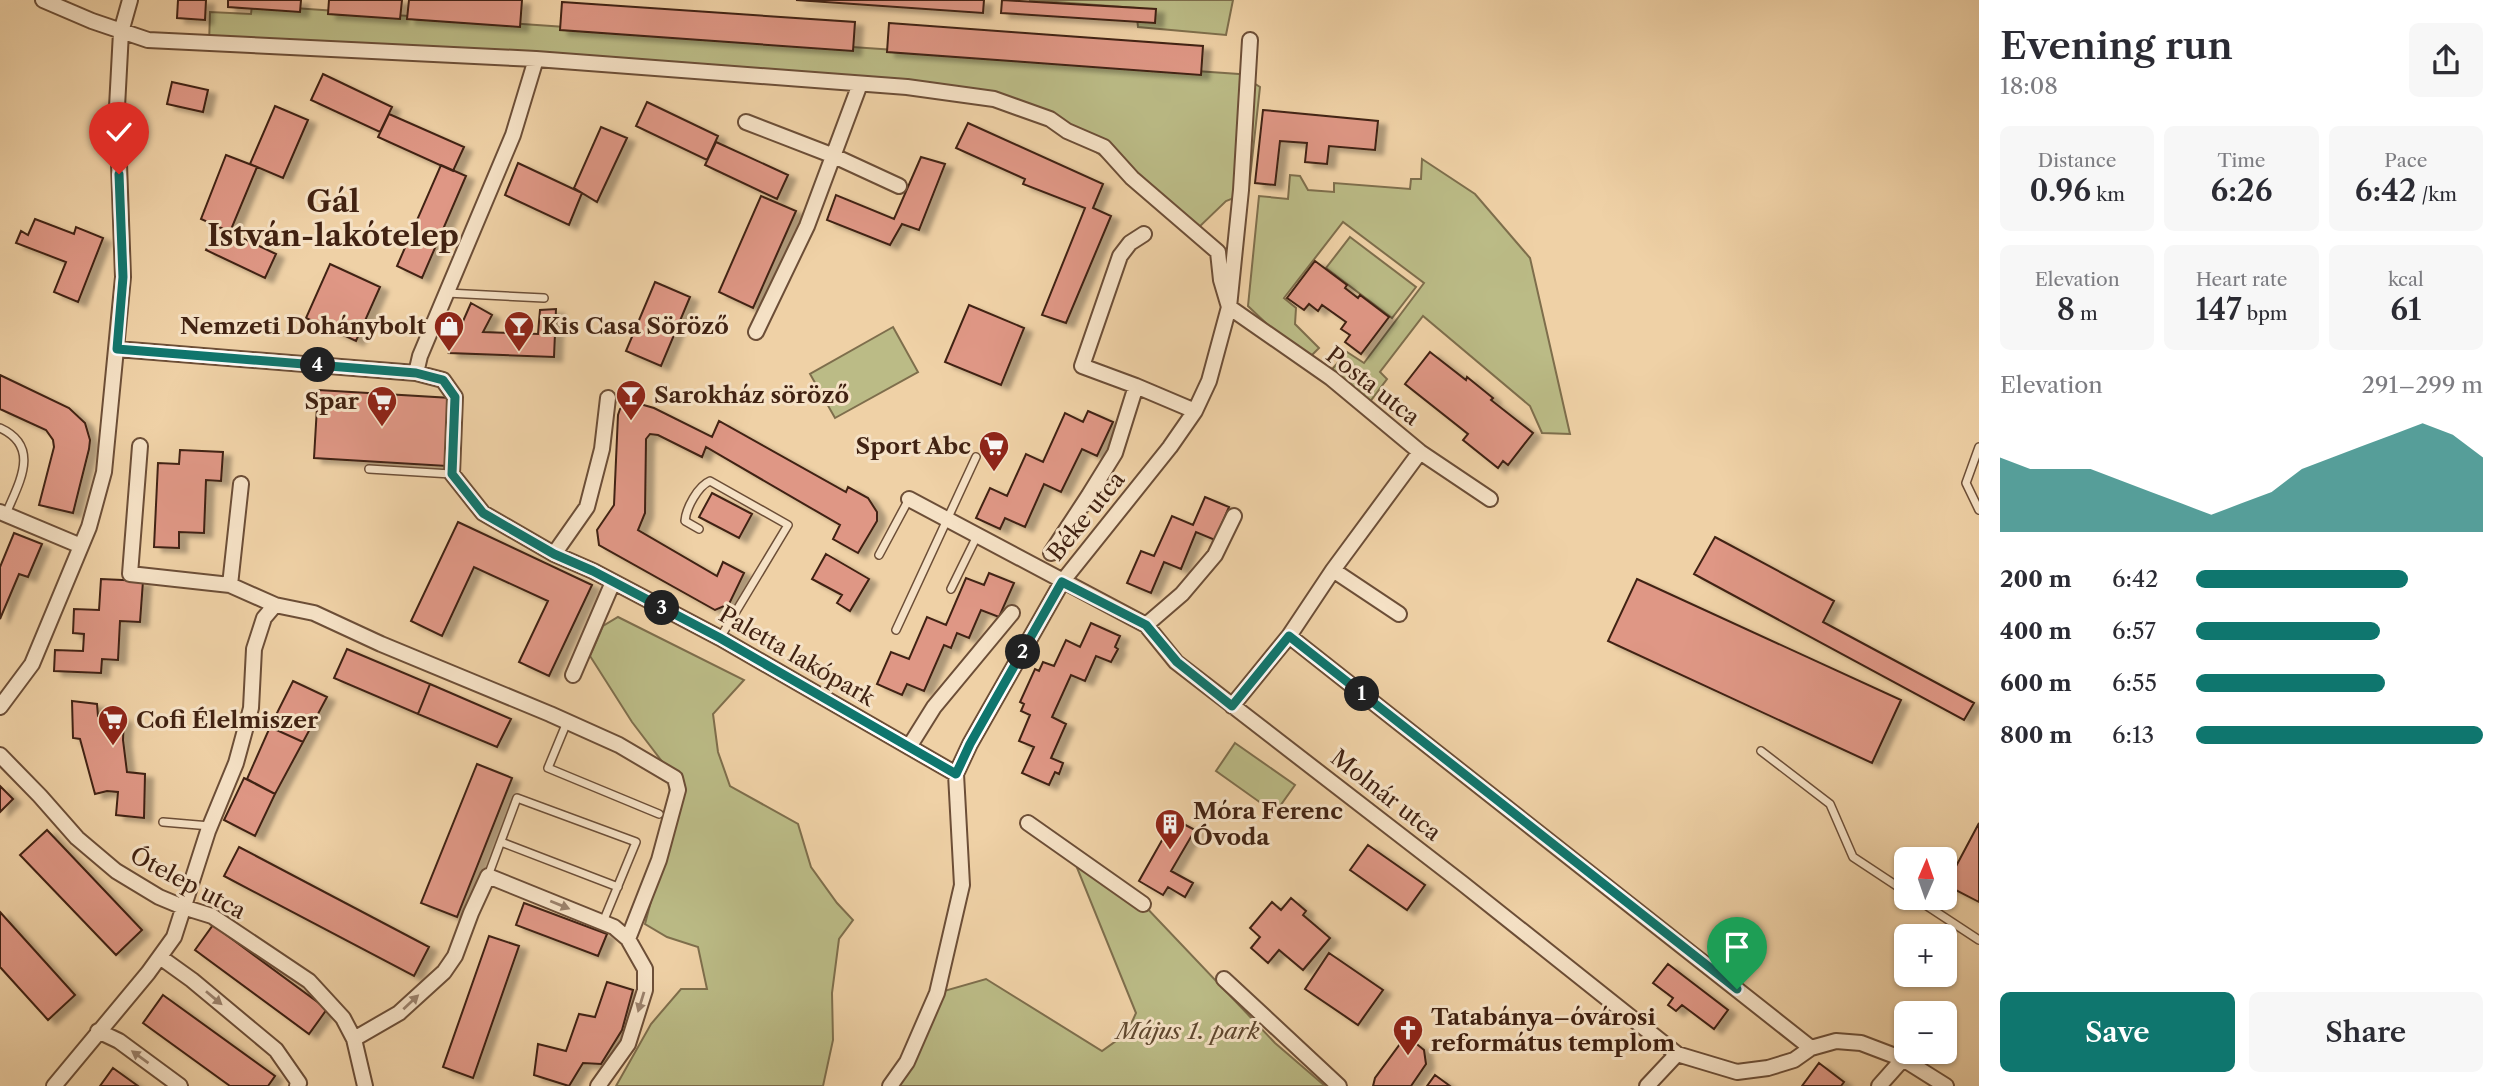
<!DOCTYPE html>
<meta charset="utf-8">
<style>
body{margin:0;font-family:"Libre Caslon Text",serif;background:#f7f7f7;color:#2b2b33;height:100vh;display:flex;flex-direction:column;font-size:26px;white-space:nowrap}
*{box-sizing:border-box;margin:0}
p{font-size:23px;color:#7c7c81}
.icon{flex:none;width:38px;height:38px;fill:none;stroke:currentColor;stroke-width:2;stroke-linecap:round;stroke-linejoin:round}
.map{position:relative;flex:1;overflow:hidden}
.side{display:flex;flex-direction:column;background:#fff;width:525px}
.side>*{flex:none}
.needle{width:46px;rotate:2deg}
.tools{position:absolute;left:1894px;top:847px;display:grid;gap:14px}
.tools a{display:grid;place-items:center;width:63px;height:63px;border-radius:10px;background:#fff;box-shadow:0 2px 5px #0004;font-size:35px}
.pin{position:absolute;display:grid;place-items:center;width:60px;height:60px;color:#fff;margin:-72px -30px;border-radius:50% 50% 50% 0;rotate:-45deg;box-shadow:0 0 7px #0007}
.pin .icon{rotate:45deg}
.km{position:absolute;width:35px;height:35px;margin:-18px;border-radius:50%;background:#222;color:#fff;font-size:19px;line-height:35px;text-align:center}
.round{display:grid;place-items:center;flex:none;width:74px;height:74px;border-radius:10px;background:#f7f7f7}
.headline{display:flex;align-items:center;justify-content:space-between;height:119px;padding:0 21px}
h1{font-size:38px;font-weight:600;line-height:52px}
.stats{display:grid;grid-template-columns:repeat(3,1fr);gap:10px;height:119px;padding:7px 21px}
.stats div{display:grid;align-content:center;border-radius:10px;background:#f7f7f7;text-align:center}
.stats b{font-size:30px;font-weight:600}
.stats small{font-size:19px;font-weight:400}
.stats p{font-size:19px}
.chart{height:196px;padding:14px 21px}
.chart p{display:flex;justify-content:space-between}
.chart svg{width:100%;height:126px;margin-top:7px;fill:#0f766e;opacity:.7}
.button{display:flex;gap:14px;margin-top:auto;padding:14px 21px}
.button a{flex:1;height:80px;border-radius:10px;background:#0f766e;color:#fff;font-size:28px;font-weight:600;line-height:80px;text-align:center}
.button a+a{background:#f7f7f7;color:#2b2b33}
ul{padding:0 21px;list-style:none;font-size:23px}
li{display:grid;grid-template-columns:112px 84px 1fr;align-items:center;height:52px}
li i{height:18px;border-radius:9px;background:#0f766e}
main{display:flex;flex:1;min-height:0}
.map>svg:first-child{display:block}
.green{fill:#bbbb86;stroke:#7e6e4c;stroke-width:2}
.building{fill:#df9785;stroke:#412212;stroke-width:2;filter:url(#shadow)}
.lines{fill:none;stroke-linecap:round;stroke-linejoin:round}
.lane-casing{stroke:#6c4e37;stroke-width:10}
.street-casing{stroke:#6c4e37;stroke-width:18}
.lane{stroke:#f5e1c5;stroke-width:7}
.street{stroke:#f5e1c5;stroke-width:14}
.oneway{fill:#9b826c}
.route-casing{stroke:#fff;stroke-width:14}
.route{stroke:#0f766e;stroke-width:9}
.labels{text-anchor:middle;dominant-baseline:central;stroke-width:6;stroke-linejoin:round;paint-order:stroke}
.poi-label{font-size:23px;font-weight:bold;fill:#412212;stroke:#f5e1c5;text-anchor:start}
.street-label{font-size:23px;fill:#412212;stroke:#f5e1c5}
.park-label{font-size:23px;font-style:italic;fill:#60482f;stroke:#f5e1c5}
.district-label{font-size:30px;font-weight:bold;fill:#412212;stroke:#f5e1c5}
</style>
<main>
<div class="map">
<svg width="1979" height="1086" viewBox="0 0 1979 1086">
<defs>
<filter id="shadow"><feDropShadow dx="8" dy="4.5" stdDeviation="2" flood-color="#0004"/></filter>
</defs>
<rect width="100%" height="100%" fill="#efd1a6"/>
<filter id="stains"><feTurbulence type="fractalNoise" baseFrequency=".00286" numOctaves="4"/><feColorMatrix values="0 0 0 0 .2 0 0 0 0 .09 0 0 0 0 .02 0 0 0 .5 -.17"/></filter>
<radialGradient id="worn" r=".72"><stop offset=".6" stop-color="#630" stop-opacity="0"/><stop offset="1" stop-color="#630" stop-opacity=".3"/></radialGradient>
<path class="green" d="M 1029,0 L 1233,0 L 1226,35 L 1138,27 L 1136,8 Z
M 252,5 L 1239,74 L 1260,87 L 1249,187 L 1239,196 L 1226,201 L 1195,231 L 1132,178 L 1067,131 L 952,92 L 209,45 L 210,12 L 251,14 Z
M 1422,159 L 1475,194 L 1530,258 L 1570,434 L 1542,433 L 1530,406 L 1423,316 L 1380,372 L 1387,379 L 1366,407 L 1328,374 L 1347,352 L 1364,363 L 1424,283 L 1343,222 L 1284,298 L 1296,308 L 1295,324 L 1319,348 L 1306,361 L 1248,306 L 1259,196 L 1288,199 L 1290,175 L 1300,176 L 1308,190 L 1334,192 L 1334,183 L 1410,189 L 1411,179 L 1421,179 Z
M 1350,237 L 1416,287 L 1392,318 L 1326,268 Z
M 893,327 L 918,372 L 835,418 L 810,374 Z
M 618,617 L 744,680 L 713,714 L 718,752 L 730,786 L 798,824 L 811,867 L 837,903 L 853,920 L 839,939 L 832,993 L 833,1040 L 823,1086 L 616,1086 L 651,1024 L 681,989 L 707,989 L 698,947 L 667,937 L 645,924 L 673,818 L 667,768 L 632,722 L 590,656 L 603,626 Z
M 1235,743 L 1295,785 L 1275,813 L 1216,771 Z
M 1069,848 L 1143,904 L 1275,1043 L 1325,1086 L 890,1086 L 937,993 L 986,979 L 1102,1051 L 1127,1033 L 1136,1013 Z"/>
<path class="building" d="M 178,0 L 206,0 L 205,20 L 177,18 Z
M 228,0 L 301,0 L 300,12 L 228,7 Z
M 329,0 L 402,0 L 400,19 L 328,14 Z
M 409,0 L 522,0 L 520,27 L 407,19 Z
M 796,0 L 984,0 L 983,13 Z
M 1002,0 L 1156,9 L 1155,23 L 1001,13 Z
M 562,2 L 855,22 L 853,51 L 560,30 Z
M 889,23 L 1203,46 L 1201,75 L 887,52 Z
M 323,74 L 392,107 L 380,132 L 311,100 Z
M 172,82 L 208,90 L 203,112 L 167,104 Z
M 647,102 L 718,136 L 707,160 L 636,126 Z
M 275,106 L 308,120 L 283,178 L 250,164 Z
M 1263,110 L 1378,121 L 1375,150 L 1329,146 L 1327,164 L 1305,162 L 1307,143 L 1280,141 L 1275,185 L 1255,183 Z
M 389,114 L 464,147 L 453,171 L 378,137 Z
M 968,123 L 1103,184 L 1093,208 L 1111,216 L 1066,323 L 1042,315 L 1085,208 L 1023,184 L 1025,179 L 956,148 Z
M 601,127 L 627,138 L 597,202 L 574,188 Z
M 716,142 L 788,175 L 777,199 L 705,165 Z
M 226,155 L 257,167 L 230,232 L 201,219 Z
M 921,157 L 945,164 L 919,230 L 902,224 L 890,245 L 827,220 L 836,195 L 894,219 Z
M 518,163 L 582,193 L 569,225 L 505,195 Z
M 441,165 L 466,176 L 422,278 L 397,266 Z
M 761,196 L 796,211 L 753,308 L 719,292 Z
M 35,219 L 74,234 L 76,227 L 103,238 L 78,302 L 54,292 L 66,262 L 16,243 L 21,231 L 28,235 Z
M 217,226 L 276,254 L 265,278 L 206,250 Z
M 1315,261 L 1347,285 L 1345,288 L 1358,298 L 1360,295 L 1389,317 L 1361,354 L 1345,342 L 1350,335 L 1341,329 L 1346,322 L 1322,305 L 1318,311 L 1309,304 L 1304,310 L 1287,298 Z
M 330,264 L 380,287 L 356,341 L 306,318 Z
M 655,282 L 690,297 L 661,366 L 626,351 Z
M 471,303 L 492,315 L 483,332 L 538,334 L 540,310 L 556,309 L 554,357 L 449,353 Z
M 969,305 L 1024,328 L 1001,385 L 945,362 Z
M 1430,352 L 1466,380 L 1467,377 L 1493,398 L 1491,400 L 1533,433 L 1508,465 L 1503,461 L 1498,468 L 1463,440 L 1468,434 L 1405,384 Z
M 0,375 L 69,408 L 85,423 L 90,440 L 89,449 L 73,513 L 39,505 L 54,447 L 53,440 L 46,430 L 0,409 Z
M 318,390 L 451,398 L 447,466 L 314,458 Z
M 640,404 L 654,408 L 712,437 L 719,421 L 846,492 L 848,487 L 868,498 L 877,512 L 877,521 L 858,553 L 833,539 L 840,525 L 706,447 L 702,457 L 658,435 L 650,434 L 646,439 L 645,513 L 638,530 L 717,576 L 723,562 L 744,573 L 729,604 L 715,610 L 599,545 L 597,530 L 614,505 L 618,415 L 620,409 L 625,405 Z
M 1088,411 L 1113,422 L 1097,456 L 1082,449 L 1061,492 L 1044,484 L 1025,527 L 1005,518 L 1000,529 L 976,518 L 990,488 L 1007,496 L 1026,454 L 1043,462 L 1065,413 L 1083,422 Z
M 180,450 L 223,452 L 221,481 L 206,480 L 204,533 L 179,532 L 179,548 L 154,547 L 158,463 L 179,464 Z
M 712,493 L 752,514 L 739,538 L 699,517 Z
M 1205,497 L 1229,507 L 1215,540 L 1196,532 L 1181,569 L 1164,562 L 1151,593 L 1127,583 L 1141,551 L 1154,556 L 1172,516 L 1193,525 Z
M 458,522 L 592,585 L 549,676 L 519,662 L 548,601 L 474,567 L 442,636 L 411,621 Z
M 14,533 L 42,544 L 28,577 L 19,574 L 0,619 L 0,567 Z
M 1715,537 L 1834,601 L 1823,622 L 1974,703 L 1964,720 L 1694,574 Z
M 826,554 L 869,579 L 850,611 L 837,603 L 842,595 L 812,579 Z
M 989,573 L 1014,583 L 999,617 L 981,610 L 969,638 L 957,633 L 951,648 L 944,645 L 924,691 L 907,684 L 902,695 L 877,684 L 891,652 L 909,659 L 927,617 L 946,625 L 966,578 L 984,585 Z
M 101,579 L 143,581 L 140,622 L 120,621 L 118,660 L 102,659 L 101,673 L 54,671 L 55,650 L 83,651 L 84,634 L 73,633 L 74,609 L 99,610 Z
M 1637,579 L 1901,700 L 1872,763 L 1608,641 Z
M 1091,623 L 1120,636 L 1115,647 L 1118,649 L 1111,662 L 1096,656 L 1085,681 L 1071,675 L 1052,717 L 1066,724 L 1051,758 L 1063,763 L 1059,774 L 1055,772 L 1049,785 L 1022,773 L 1034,747 L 1019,741 L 1030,715 L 1021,711 L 1024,704 L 1020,702 L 1035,669 L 1039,671 L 1043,662 L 1054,666 L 1066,640 L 1080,647 Z
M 347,649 L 430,684 L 418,714 L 334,678 Z
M 293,681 L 327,697 L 303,742 L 270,727 Z
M 430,684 L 511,719 L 497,747 L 418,714 Z
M 72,701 L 97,704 L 98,716 L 124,718 L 123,740 L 127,772 L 145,774 L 144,818 L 116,815 L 118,792 L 107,791 L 95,794 L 80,739 L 73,738 Z
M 270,727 L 303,742 L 275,794 L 247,779 Z
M 477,764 L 512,778 L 457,917 L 421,903 Z
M 244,778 L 275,794 L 255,836 L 224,820 Z
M 0,786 L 13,799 L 0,812 Z
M 1174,819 L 1195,830 L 1171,871 L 1193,883 L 1185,897 L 1168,887 L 1163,895 L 1139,881 Z
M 1979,823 L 1979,902 L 1946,885 Z
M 47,830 L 142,930 L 116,955 L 20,855 Z
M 1368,845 L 1425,885 L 1407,910 L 1350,870 Z
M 239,847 L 429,947 L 414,976 L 224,876 Z
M 1291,898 L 1306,911 L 1303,915 L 1330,938 L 1303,970 L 1279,950 L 1268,963 L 1251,948 L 1260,937 L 1250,928 L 1272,902 L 1281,910 Z
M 524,903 L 607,934 L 598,956 L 516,925 Z
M 0,912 L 75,995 L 48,1020 L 0,967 Z
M 213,925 L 327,1009 L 309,1034 L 195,950 Z
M 489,936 L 519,946 L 473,1078 L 443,1067 Z
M 1329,953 L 1383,990 L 1358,1025 L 1305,989 Z
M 1668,964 L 1728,1010 L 1714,1029 L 1682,1005 L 1676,1011 L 1668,1005 L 1673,998 L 1653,983 Z
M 607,982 L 633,990 L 622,1030 L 601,1064 L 583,1063 L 569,1086 L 534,1075 L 538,1044 L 566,1051 L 579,1014 L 595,1017 Z
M 163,995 L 275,1076 L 268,1086 L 230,1086 L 143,1023 Z
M 1413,1041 L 1424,1050 L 1426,1064 L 1411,1086 L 1373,1086 L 1375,1078 L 1400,1044 Z
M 1819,1063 L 1844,1082 L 1841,1086 L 1802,1086 Z
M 113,1068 L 138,1086 L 100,1086 Z
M 1435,1075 L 1450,1086 L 1427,1086 Z"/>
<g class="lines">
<g class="lane-casing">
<path id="lane" d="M 447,293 L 544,298
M 0,428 C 42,447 18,484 6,514
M 1979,447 L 1966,483 L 1979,510
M 369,469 L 451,474
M 699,529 L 685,521 C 686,508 698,486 710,481 L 788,525 L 720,638
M 879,555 L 909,499
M 951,589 L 977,536
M 896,630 L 976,457
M 567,722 L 548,768 L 659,814
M 1761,751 L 1830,804 L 1853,857 L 1906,892
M 163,822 L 210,826
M 501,842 L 618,887
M 488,876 L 517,798 L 636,842 L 603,922
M 1915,898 L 1979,940"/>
</g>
<g class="street-casing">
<path id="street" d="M 43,0 L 92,21 L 148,40 L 536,59 L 907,87 L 994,99 L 1050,119 L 1067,131 L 1104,147 L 1132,178 L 1218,252 L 1221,280 L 1229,307
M 746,122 L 834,156 L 899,186
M 1229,307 L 1331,378 L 1420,452 L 1490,499
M 756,332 L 807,226 L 860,84
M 117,349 L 416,373 L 443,380 L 455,397 L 452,474 L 483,513 L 554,554 L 593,571 L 720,638 L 956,774
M 416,373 L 420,356 L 513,135 L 536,59
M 1136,386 L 1082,366 L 1120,256 L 1130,243 L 1144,234
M 140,446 L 130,574 L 230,585
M 241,484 L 230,585 L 275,605
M 909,499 L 1146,625 L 1176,662 L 1462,883 L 1677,1054 L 1737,1072 L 1768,1068 L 1794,1060 L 1811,1048 L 1836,1041 L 1861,1043 L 1903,1059 L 1946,1086
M 0,512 L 81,546
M 1051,553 L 1089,495 L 1115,453 L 1136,386 L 1195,411
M 554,554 L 587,507 L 602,449 L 608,398
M 1333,570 L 1399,614
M 1146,625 L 1182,594 L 1215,555 L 1234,516
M 1289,636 L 1811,1048
M 573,675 L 613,582
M 1232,706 L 1289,636 L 1333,570 L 1420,452
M 0,707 L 32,664 L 89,527 L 104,472 L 123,277 L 117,107 L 121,32 L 130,0
M 909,747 L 934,707 L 1012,613
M 0,755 L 40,796 L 77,838 L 116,871 L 159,897 L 183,907 L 212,916 L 309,981 L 343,1018 L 354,1039 L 365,1086
M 1028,823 L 1143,904
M 160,957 L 192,980 L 276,1050 L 299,1083 L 297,1086
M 1224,979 L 1339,1086
M 98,1031 L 119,1041 L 180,1086
M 354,1039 L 399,1013 L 444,972 L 455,956 L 471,913 L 488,876 L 614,927 L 628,939 L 645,969 L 645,990 L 628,1044 L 598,1086
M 54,1086 L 148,973 L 174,937 L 208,831 L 236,763 L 251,708 L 254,649 L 264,618 L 275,605 L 314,613 L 381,644 L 550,714 L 619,745 L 675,778 L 678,790 L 659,860 L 628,939
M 890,1086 L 907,1062 L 937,993 L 962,885 L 956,774 L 970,744 L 1062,582 L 1170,447 L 1195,411 L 1209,381 L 1229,307 L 1241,190 L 1250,40
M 1647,1086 L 1677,1054
M 1879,1086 L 1903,1059"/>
</g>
<use href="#lane" class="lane"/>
<use href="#street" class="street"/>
</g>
<defs><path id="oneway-solid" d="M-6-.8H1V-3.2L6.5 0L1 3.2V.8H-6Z" transform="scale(1.75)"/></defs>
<g class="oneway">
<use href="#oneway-solid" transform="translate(560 905) rotate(22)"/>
<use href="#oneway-solid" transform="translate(214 998) rotate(40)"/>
<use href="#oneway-solid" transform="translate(411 1002) rotate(-43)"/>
<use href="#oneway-solid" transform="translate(641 1002) rotate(107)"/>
<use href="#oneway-solid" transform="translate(140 1057) rotate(-144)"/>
</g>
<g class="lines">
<g class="route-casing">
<path id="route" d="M 119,174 L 123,277 L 117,349 L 416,373 L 443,380 L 455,397 L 452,474 L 483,513 L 554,554 L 593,571 L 720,638 L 956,774 L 970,744 L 1062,582 L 1146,625 L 1177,662 L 1232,706 L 1289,636 L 1737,989"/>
</g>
<use href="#route" class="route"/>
</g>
<defs>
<g id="shop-pin" transform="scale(1.575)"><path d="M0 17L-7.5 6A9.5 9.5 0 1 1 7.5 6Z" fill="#8f2418" stroke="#f5e1c5"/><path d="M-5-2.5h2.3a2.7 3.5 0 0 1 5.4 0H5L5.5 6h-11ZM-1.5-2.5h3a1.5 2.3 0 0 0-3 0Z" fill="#fff"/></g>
<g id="bar-pin" transform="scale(1.575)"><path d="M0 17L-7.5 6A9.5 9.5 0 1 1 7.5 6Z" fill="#8f2418" stroke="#f5e1c5"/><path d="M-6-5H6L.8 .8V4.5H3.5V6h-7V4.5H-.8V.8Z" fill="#fff"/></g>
<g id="supermarket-pin" transform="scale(1.575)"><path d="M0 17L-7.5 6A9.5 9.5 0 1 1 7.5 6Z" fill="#8f2418" stroke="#f5e1c5"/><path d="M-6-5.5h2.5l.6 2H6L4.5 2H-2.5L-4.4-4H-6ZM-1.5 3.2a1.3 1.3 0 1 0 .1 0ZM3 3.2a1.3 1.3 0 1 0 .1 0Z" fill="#fff"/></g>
<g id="building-pin" transform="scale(1.575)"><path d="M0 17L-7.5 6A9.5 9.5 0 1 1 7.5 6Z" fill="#8f2418" stroke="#f5e1c5"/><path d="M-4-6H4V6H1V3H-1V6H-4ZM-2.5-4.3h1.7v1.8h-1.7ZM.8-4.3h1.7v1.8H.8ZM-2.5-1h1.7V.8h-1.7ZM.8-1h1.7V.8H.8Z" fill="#fff"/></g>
<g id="church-pin" transform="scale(1.575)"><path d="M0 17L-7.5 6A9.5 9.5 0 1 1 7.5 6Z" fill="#8f2418" stroke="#f5e1c5"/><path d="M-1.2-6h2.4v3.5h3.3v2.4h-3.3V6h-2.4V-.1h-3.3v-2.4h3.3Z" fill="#fff"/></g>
</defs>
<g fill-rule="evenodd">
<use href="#shop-pin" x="449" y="326"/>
<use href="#bar-pin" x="519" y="326"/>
<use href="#bar-pin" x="631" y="395"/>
<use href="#supermarket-pin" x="382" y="401"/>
<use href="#supermarket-pin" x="994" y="446"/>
<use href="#supermarket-pin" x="113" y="720"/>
<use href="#building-pin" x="1170" y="824"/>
<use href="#church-pin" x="1408" y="1030"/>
</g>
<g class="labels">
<g class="poi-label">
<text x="426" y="326" text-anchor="end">Nemzeti Dohánybolt</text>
<text x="542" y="326">Kis Casa Söröző</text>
<text x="654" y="395">Sarokház söröző</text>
<text x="359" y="401" text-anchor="end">Spar</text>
<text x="971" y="446" text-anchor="end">Sport Abc</text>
<text x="136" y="720">Cofi Élelmiszer</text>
<text x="1193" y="811">Móra Ferenc<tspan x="1193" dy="26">Óvoda</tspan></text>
<text x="1431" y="1017">Tatabánya–óvárosi<tspan x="1431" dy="26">református templom</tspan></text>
</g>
<g class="street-label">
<text transform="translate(1373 386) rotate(38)">Posta utca</text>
<text transform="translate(1086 516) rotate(-51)">Béke utca</text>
<text transform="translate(797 656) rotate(30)">Paletta lakópark</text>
<text transform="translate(1386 795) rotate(38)">Molnár utca</text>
<text transform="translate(188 883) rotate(28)">Ótelep utca</text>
</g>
<g class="park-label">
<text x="1188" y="1031">Május 1. park</text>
</g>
<g class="district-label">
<text x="333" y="201">Gál<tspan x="333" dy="34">István-lakótelep</tspan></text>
</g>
</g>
<rect width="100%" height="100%" filter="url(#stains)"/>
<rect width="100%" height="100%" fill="url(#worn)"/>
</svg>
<div class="tools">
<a><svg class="needle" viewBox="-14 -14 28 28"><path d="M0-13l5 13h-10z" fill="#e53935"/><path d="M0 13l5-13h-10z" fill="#7c7c81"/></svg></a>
<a>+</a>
<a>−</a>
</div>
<div class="pin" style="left:1737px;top:989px;background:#1e9e55"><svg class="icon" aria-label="arrive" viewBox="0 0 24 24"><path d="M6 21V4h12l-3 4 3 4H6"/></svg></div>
<div class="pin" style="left:119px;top:174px;background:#d93025"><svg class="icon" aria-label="check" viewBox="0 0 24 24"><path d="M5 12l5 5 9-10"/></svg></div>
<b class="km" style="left:1362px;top:694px">1</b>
<b class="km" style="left:1023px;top:652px">2</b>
<b class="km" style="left:662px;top:608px">3</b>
<b class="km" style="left:318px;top:365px">4</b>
</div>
<section class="side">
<div class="headline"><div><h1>Evening run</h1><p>18:08</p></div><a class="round"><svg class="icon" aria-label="share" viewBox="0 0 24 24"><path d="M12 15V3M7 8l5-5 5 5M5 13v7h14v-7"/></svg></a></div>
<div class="stats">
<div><p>Distance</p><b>0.96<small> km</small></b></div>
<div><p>Time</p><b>6:26</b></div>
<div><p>Pace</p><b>6:42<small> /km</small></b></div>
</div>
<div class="stats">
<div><p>Elevation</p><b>8<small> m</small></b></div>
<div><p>Heart rate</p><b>147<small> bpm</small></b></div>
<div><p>kcal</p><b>61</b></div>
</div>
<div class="chart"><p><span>Elevation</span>291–299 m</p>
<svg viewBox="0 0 160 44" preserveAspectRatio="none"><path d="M0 44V18L10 22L20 22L30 22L40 26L50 30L60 34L70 38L80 34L90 30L100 22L110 18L120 14L130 10L140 6L150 10L160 18V44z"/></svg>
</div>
<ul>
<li><b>200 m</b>6:42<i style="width:74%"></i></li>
<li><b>400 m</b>6:57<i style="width:64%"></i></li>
<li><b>600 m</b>6:55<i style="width:66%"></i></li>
<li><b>800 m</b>6:13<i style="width:100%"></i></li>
</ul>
<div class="button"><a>Save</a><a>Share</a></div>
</section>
</main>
